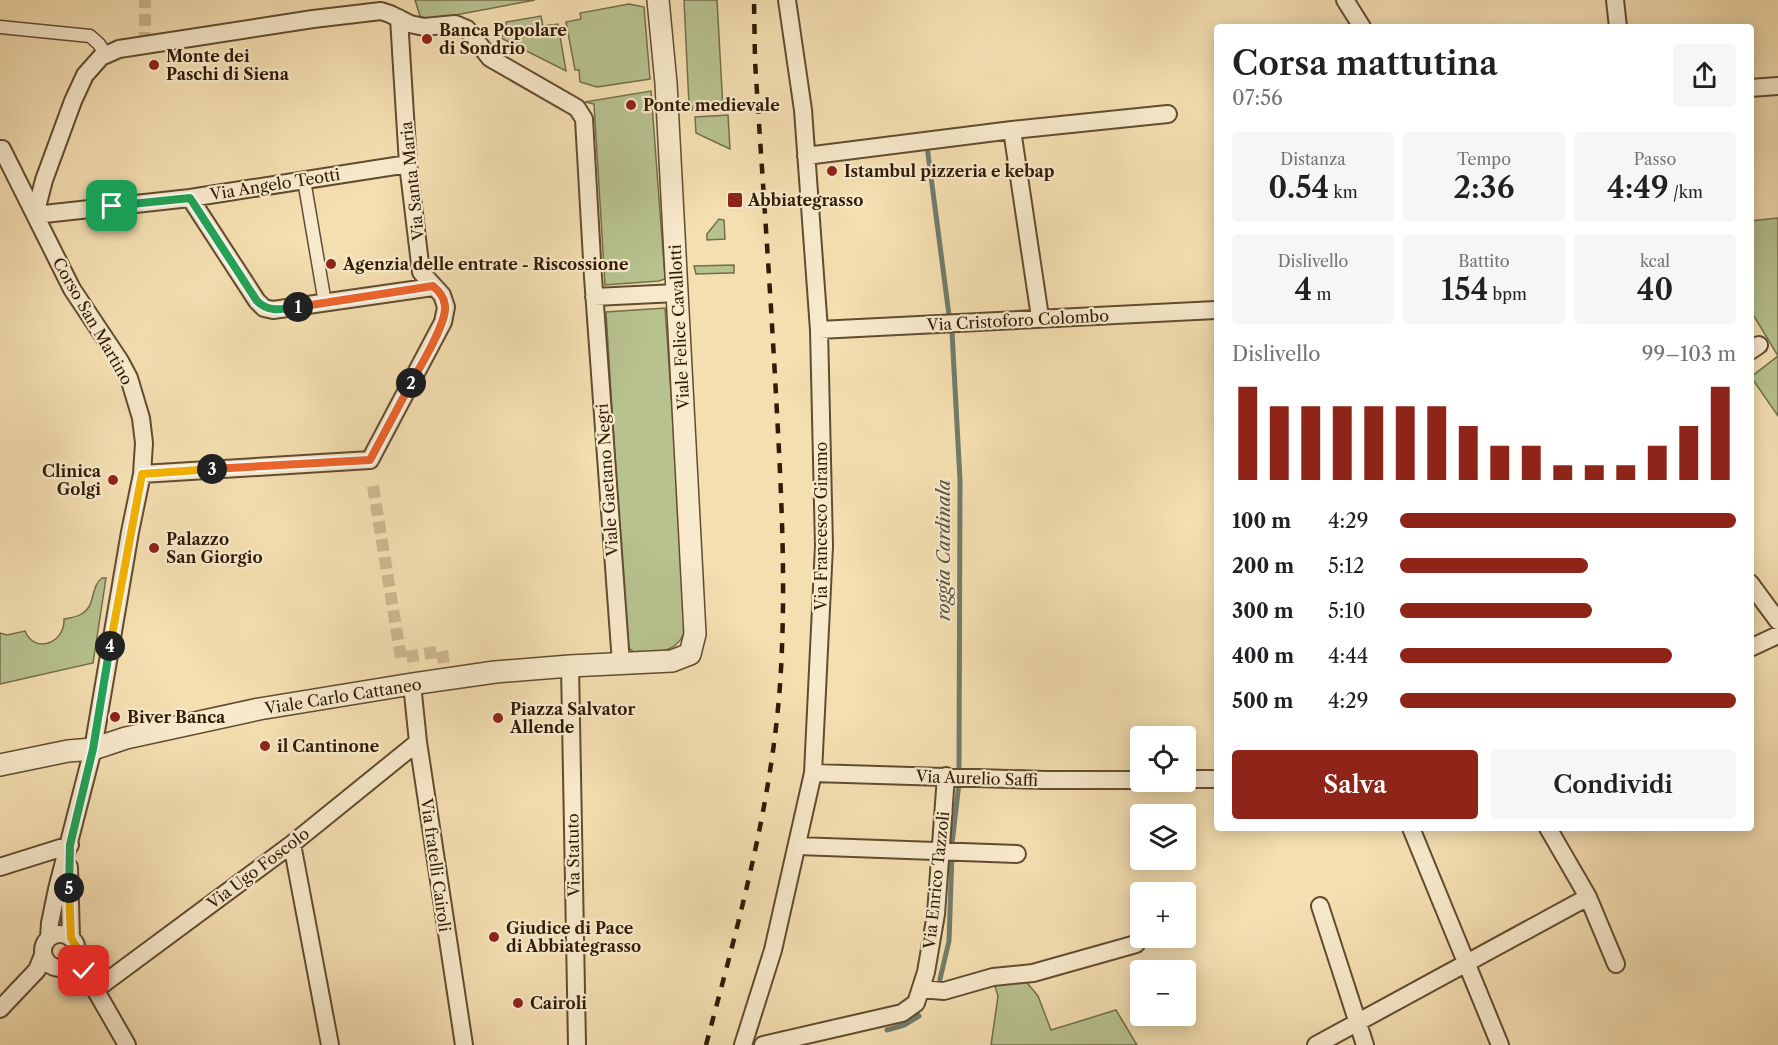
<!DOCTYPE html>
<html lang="it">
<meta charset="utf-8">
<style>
body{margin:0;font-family:"Libre Caslon Text",serif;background:#f6f6f6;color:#202124;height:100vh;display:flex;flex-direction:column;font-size:22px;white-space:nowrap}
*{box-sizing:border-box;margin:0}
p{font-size:20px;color:#757577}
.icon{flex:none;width:33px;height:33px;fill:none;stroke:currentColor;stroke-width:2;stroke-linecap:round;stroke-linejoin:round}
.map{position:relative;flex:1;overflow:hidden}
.sheet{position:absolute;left:1214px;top:24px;width:540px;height:807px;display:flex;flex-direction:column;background:#fff;border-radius:6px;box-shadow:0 3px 15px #0003}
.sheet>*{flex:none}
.fabs{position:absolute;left:1130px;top:726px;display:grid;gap:12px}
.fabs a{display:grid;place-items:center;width:66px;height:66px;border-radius:6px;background:#fff;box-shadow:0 3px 15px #0003;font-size:30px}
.pin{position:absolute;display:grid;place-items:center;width:51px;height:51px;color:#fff;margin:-26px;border-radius:12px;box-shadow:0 3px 9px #0006}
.km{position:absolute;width:30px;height:30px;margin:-15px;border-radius:50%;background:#222;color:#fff;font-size:16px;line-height:30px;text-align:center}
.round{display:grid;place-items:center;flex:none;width:63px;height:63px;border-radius:6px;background:#f6f6f6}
.overview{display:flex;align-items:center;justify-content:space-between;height:102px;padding:0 18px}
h1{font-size:33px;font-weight:600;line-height:45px}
.stats{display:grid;grid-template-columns:repeat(3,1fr);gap:9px;height:102px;padding:6px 18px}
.stats div{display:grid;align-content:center;border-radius:6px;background:#f6f6f6;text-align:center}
.stats b{font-size:30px;font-weight:600}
.stats small{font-size:16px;font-weight:400}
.stats p{font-size:16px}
.chart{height:168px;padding:12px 18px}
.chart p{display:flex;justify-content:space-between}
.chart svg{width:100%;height:108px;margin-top:6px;stroke:#8f2418;stroke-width:6}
.action{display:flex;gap:12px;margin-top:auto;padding:12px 18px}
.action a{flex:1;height:69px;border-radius:6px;background:#8f2418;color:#fff;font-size:24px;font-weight:600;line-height:69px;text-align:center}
.action a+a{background:#f6f6f6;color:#202124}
ul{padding:0 18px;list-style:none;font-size:20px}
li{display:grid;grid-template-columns:96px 72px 1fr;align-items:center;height:45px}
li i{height:15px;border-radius:8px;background:#8f2418}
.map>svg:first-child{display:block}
.green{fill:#b7c28f;stroke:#746e4a;stroke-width:1.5}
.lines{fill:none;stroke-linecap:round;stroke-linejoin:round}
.stream{stroke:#717c6b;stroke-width:5}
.pedestrian-tunnel{stroke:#cdb88f;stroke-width:12;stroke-dasharray:12 6;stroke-linecap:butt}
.pedestrian-casing{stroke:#614c30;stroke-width:15}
.minor-casing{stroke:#614c30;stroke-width:20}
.tertiary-casing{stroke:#614c30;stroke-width:24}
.pedestrian{stroke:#f8eacc;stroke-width:12}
.minor{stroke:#f8eacc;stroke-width:16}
.tertiary{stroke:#f8eacc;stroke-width:21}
.rail{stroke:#301b05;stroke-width:4.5;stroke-dasharray:10 10;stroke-linecap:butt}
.split-1-casing{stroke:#fff;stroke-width:12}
.split-2-casing{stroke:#fff;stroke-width:12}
.split-3-casing{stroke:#fff;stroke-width:12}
.split-4-casing{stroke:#fff;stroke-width:12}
.split-5-casing{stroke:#fff;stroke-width:12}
.split-6-casing{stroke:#fff;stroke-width:12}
.split-1{stroke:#22a559;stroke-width:8}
.split-2{stroke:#f0652b;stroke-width:8}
.split-3{stroke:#f0652b;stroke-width:8}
.split-4{stroke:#f5b400;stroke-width:8}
.split-5{stroke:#22a559;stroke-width:8}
.split-6{stroke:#f5b400;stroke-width:8}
.poi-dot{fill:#8f2418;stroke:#f8eacc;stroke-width:2}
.labels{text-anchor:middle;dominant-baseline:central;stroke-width:4.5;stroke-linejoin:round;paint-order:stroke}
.poi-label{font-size:16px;font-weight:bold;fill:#301b05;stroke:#f8eacc;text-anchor:start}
.street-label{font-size:16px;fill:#301b05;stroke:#f8eacc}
.water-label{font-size:18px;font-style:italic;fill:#565340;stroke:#f8eacc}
</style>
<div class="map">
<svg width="1778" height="1045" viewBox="0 0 1778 1045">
<rect width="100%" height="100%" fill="#f4dfb1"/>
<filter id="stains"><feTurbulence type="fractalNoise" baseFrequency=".00333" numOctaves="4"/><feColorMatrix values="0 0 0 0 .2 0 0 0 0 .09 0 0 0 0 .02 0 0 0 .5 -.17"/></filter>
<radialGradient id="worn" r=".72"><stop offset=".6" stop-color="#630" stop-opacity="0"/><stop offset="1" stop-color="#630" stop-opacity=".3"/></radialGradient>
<path class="green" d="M 415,0 L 535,0 L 429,20 L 420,16 Z
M 684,0 L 717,0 L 723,109 L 692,110 L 692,106 L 689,105 Z
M 629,4 L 644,7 L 650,79 L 597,87 L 580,82 L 579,70 L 575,70 L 566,22 L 581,19 L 580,13 Z
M 541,16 L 543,26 L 558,24 L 566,71 L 499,37 L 505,35 L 507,30 L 506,22 Z
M 651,91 L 665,279 L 659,281 L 605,285 L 594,104 L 585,102 Z
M 728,115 L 730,149 L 696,133 L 695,117 Z
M 1778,218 L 1778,356 L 1754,316 L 1751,318 L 1750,221 Z
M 719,219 L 724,220 L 725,239 L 707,240 L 707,234 Z
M 734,265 L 734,273 L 730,273 L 696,274 L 694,266 Z
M 665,308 L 687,622 C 682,653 661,652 635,653 L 629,648 L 626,637 L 606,312 Z
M 1778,356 L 1778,416 L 1751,377 Z
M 102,578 L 106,578 L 93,663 L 0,684 L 0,633 L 7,635 L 25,631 C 34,654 65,644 64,619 C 70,618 78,617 83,613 C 96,605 90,587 102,578 Z
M 1023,978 L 1038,996 L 1051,1030 L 1116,1010 L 1137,1045 L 991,1045 L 998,996 L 994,983 Z"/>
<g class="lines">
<path class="stream" d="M 927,146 L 949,315
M 952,332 L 960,480 L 959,768
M 952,844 L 959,783
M 940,979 L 949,941 L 952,854
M 887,1030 L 904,1025 L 919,1016"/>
<path class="pedestrian-tunnel" d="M 145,44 L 145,0
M 373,486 L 401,658 L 442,651 L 446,680"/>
<g class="pedestrian-casing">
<path id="pedestrian" d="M 0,27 L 90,36 L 99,44 L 106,55
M 304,180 L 325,303"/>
</g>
<g class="minor-casing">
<path id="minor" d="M 1345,0 L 1362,27
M 1615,0 L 1618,27
M 1750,88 L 1778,86
M 1012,130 L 1168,114
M 0,149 L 2,149 L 72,289 L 120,361 L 129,378 L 141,418 L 144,443 L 142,474 L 130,532 L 93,749 L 57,889 L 50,923 L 49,937
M 806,156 L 1012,130 L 1040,317
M 190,198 L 257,301 L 264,308 L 273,310 L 433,287
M 35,215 L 44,180 L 73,101 L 85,75 L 101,57 L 119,49 L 313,19 L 381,11 L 390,14 L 410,24 L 424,27 L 455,24 L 467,29 L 490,58 L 577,108 L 584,119 L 593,277 L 621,663
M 35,215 L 190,198 L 408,164
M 594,297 L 677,293
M 819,330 L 1216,310
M 1750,351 L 1759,345
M 142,474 L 370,460 L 443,322 L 446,307 L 442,295 L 421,272 L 408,164 L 399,18
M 1750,583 L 1778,621
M 1750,648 L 1778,635
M 570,666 L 577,1045
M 412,684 L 418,742 L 464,1045
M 813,773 L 1045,780 L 1140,780
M 1185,779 L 1216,779
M 1411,828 L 1500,1045
M 1548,828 L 1588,897 L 1616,964
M 292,844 L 330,1045
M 798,846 L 1017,854
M 0,867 L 70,845
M 69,867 L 71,938
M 1320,906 L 1365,1045
M43 951a17 17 0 1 1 34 0a17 17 0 1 1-34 0Z
M 76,956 L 127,1045
M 921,989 L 944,991 L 993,977 L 1033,973 L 1136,944
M 95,990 L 292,844 L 418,742
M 0,1009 L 37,970 L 43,955
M 743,1045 L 773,950 L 813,773 L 824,546 L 819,330 L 803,110 L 787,0
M 763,1045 L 902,1013 L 916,1003 L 926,972 L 936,914 L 946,776
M 1316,1045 L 1588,897"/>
</g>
<g class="tertiary-casing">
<path id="tertiary" d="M 0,765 L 68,751 L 93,749 L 126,738 L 259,709 L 412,684 L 495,672 L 570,666 L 672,661 L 690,654 L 695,634 L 666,83 L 658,0"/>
</g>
<use href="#pedestrian" class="pedestrian"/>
<use href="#minor" class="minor"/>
<use href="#tertiary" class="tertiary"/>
<path class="rail" d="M 706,1045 C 739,921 774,798 781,669 C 786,577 781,486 776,395 C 770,283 762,172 755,61 L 754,0"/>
</g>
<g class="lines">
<g class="split-1-casing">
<path id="split-1" d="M 112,206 L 190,198 L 257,301 C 269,313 282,309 298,307"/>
</g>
<g class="split-2-casing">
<path id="split-2" d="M 298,307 L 433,286 C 440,292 444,297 445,306 C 447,323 420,367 411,383"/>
</g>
<g class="split-3-casing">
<path id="split-3" d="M 212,469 L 370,460 L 411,383"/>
</g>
<g class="split-4-casing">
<path id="split-4" d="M 110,646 L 142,474 L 212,469"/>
</g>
<g class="split-5-casing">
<path id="split-5" d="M 69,888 L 70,845 L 93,749 L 110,646"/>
</g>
<g class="split-6-casing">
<path id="split-6" d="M 69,888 L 71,938 L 76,946 L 76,956 L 84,971"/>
</g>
<use href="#split-1" class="split-1"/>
<use href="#split-2" class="split-2"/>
<use href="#split-3" class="split-3"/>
<use href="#split-4" class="split-4"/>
<use href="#split-5" class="split-5"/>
<use href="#split-6" class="split-6"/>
</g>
<g class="poi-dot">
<circle cx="427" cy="39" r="6"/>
<circle cx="154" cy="65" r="6"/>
<circle cx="631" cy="105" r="6"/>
<circle cx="832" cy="171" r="6"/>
<rect x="727" y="192" width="16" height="16" rx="3"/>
<circle cx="331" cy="264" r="6"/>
<circle cx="113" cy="480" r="6"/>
<circle cx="154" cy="548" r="6"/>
<circle cx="115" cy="717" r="6"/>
<circle cx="498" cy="718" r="6"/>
<circle cx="265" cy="746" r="6"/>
<circle cx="494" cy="937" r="6"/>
<circle cx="518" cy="1003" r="6"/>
</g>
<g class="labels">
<g class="poi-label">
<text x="439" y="30">Banca Popolare<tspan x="439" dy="18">di Sondrio</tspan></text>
<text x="166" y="56">Monte dei<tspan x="166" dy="18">Paschi di Siena</tspan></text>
<text x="643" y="105">Ponte medievale</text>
<text x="844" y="171">Istambul pizzeria e kebap</text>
<text x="748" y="200">Abbiategrasso</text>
<text x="343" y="264">Agenzia delle entrate - Riscossione</text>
<text x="101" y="471" text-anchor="end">Clinica<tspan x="101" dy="18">Golgi</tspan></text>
<text x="166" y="539">Palazzo<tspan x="166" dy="18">San Giorgio</tspan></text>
<text x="510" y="709">Piazza Salvator<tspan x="510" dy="18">Allende</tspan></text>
<text x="127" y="717">Biver Banca</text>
<text x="277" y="746">il Cantinone</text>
<text x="506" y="928">Giudice di Pace<tspan x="506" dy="18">di Abbiategrasso</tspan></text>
<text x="530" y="1003">Cairoli</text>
</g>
<g class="street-label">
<text transform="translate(412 181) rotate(-96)">Via Santa Maria</text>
<text transform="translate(275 184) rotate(-9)">Via Angelo Teotti</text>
<text transform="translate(1018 320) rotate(-3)">Via Cristoforo Colombo</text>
<text transform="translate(93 321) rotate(60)">Corso San Martino</text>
<text transform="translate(679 327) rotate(-93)">Viale Felice Cavallotti</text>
<text transform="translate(607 480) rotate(-94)">Viale Gaetano Negri</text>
<text transform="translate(821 526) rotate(-90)">Via Francesco Giramo</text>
<text transform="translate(343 696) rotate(-9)">Viale Carlo Cattaneo</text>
<text transform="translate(977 778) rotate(2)">Via Aurelio Saffi</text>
<text transform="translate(573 855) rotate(-91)">Via Statuto</text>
<text transform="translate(436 865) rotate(82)">Via fratelli Cairoli</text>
<text transform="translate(258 868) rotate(-37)">Via Ugo Foscolo</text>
<text transform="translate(936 880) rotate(-84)">Via Enrico Tazzoli</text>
</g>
<g class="water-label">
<text transform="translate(944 550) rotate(-90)">roggia Cardinala</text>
</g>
</g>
<rect width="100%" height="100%" filter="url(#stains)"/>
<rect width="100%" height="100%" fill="url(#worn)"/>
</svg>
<div class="fabs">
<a><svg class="icon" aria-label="locate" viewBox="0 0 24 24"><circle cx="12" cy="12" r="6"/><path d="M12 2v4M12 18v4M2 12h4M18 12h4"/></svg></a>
<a><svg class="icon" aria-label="layers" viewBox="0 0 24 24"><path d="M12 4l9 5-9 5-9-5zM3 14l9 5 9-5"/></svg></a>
<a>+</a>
<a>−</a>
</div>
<div class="pin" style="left:112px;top:206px;background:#1e9e55"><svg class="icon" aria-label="arrive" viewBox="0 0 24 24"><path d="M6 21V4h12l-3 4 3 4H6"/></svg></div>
<div class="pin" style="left:84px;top:971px;background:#d93025"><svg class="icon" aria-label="check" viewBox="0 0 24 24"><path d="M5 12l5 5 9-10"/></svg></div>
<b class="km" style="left:298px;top:307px">1</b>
<b class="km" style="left:411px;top:383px">2</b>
<b class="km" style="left:212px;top:469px">3</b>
<b class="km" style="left:110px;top:646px">4</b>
<b class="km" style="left:69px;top:888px">5</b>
<section class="sheet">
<div class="overview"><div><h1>Corsa mattutina</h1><p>07:56</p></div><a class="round"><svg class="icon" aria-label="share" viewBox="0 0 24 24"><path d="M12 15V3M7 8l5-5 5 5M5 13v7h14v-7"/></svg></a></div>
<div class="stats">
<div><p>Distanza</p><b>0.54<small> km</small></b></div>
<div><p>Tempo</p><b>2:36</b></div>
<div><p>Passo</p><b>4:49<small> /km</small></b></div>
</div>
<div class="stats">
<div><p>Dislivello</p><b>4<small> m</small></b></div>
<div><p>Battito</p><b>154<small> bpm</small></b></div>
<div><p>kcal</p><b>40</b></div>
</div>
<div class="chart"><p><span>Dislivello</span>99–103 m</p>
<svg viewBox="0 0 160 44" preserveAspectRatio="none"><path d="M5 44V6M15 44V14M25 44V14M35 44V14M45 44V14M55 44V14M65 44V14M75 44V22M85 44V30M95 44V30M105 44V38M115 44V38M125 44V38M135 44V30M145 44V22M155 44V6"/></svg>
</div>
<ul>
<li><b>100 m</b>4:29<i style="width:100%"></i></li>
<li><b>200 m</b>5:12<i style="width:56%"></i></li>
<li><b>300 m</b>5:10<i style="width:57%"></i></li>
<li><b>400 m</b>4:44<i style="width:81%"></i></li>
<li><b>500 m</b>4:29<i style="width:100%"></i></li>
</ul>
<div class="action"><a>Salva</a><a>Condividi</a></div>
</section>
</div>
